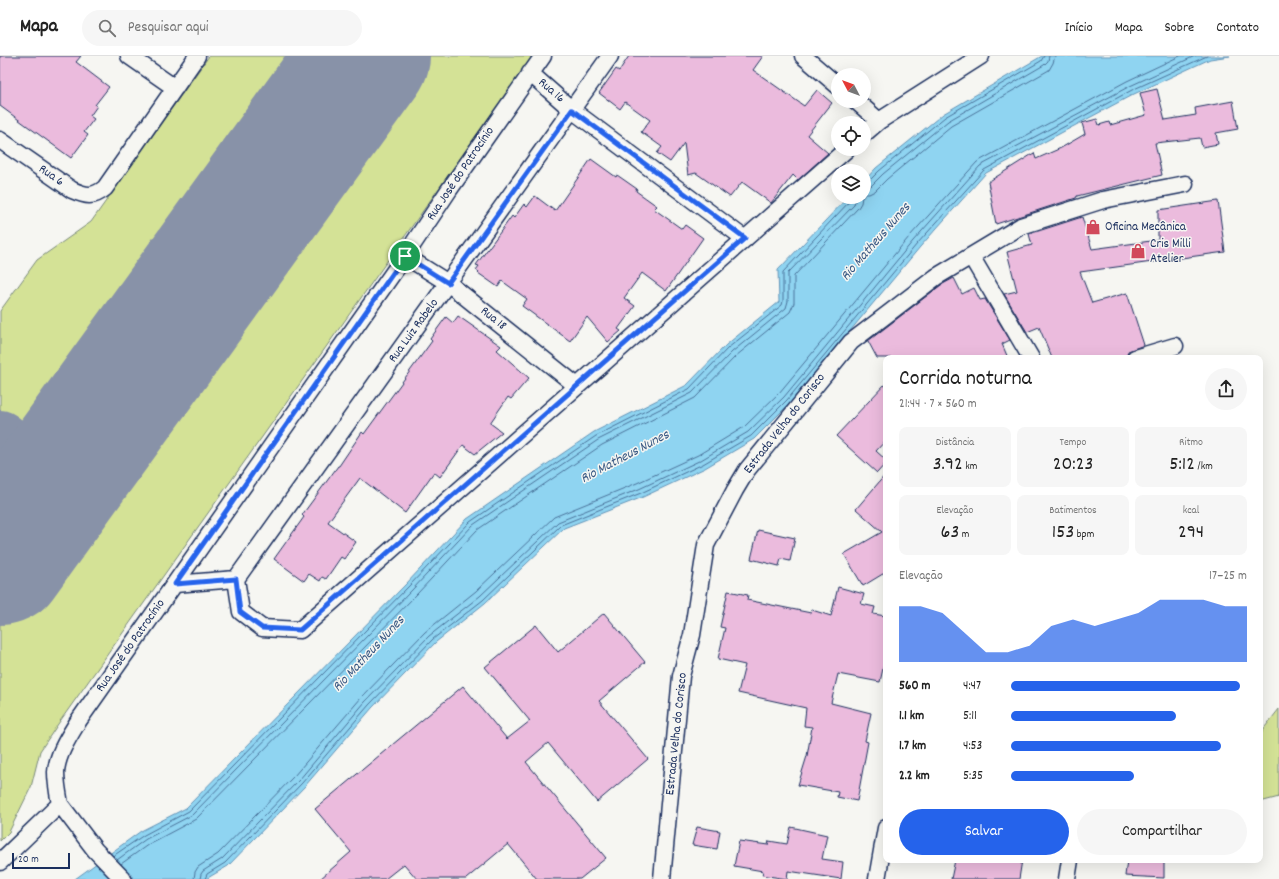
<!DOCTYPE html>
<html lang="pt">
<meta charset="utf-8">
<style>
body{margin:0;font-family:Dekko,sans-serif;background:#f6f6f6;color:#222;height:100vh;display:flex;flex-direction:column;font-size:15px;white-space:nowrap}
*{box-sizing:border-box;margin:0}
p{font-size:13px;color:#767676}
.icon{flex:none;width:22px;height:22px;fill:none;stroke:currentColor;stroke-width:2;stroke-linecap:round;stroke-linejoin:round}
.map{position:relative;flex:1;overflow:hidden}
.drawer{position:absolute;left:883px;top:299px;width:380px;height:508px;display:flex;flex-direction:column;background:#fff;border-radius:8px;box-shadow:0 4px 16px #0002}
.drawer>*{flex:none}
.needle{width:26px;rotate:311deg}
.tools{position:absolute;left:831px;top:12px;display:grid;gap:8px}
.tools a{display:grid;place-items:center;width:40px;height:40px;border-radius:50%;background:#fff;box-shadow:0 4px 16px #0002;font-size:20px}
.scale{position:absolute;left:12px;bottom:10px;width:58px;box-sizing:border-box;padding-left:4px;border:2px solid #1b2f5e;border-top:0;font-size:11px;line-height:14px;white-space:nowrap;color:#1b2f5e;-webkit-text-stroke:3px #f6f6f2;paint-order:stroke}
.pin{position:absolute;display:grid;place-items:center;width:34px;height:34px;color:#fff;margin:-17px;border:2px solid #fff;border-radius:50%;box-shadow:0 1px 4px #0007}
.round{display:grid;place-items:center;flex:none;width:42px;height:42px;border-radius:21px;background:#f6f6f6}
.overview{display:flex;align-items:center;justify-content:space-between;height:68px;padding:0 16px}
h1{font-size:22px;font-weight:600;line-height:30px}
.figures{display:grid;grid-template-columns:repeat(3,1fr);gap:6px;height:68px;padding:4px 16px}
.figures div{display:grid;align-content:center;border-radius:8px;background:#f6f6f6;text-align:center}
.figures b{font-size:20px;font-weight:600}
.figures small{font-size:11px;font-weight:400}
.figures p{font-size:11px}
.chart{height:112px;padding:8px 16px}
.chart p{display:flex;justify-content:space-between}
.chart svg{width:100%;height:72px;margin-top:4px;fill:#2563eb;opacity:.7}
.action{display:flex;gap:8px;margin-top:auto;padding:8px 16px}
.action a{flex:1;height:46px;border-radius:24px;background:#2563eb;color:#fff;font-size:16px;font-weight:600;line-height:46px;text-align:center}
.action a+a{background:#f6f6f6;color:#222}
ul{padding:0 16px;list-style:none;font-size:13px}
li{display:grid;grid-template-columns:64px 48px 1fr;align-items:center;height:30px}
li i{height:10px;border-radius:5px;background:#2563eb}
header{display:flex;align-items:center;gap:24px;box-sizing:border-box;height:56px;padding:0 20px;background:#fff;border-bottom:1px solid #e0e0e0}
header strong{font-size:19px}
nav{display:flex;gap:22px;margin-inline-start:auto;font-size:14px}
.search{width:280px;height:36px;background:#f6f6f6;display:flex;align-items:center;gap:10px;box-sizing:border-box;padding:0 14px;border-radius:22px;color:#767676;font-size:15px}
.map>svg:first-child{display:block}
.green{fill:#d4e296;stroke:#78887a}
.water{fill:#8fd4f1;stroke:#6192b6}
.lines{fill:none;stroke-linecap:round;stroke-linejoin:round}
.shore{stroke:#497199;stroke-width:1}
.taxiway{stroke:#8892a8;stroke-width:52}
.runway{stroke:#8892a8;stroke-width:130}
.building{fill:#ebbbdd;stroke:#1b2f5e}
.minor-casing{stroke:#1b2f5e;stroke-width:19}
.minor{stroke:#f6f6f2;stroke-width:16}
.route-casing{stroke:#fff;stroke-width:8}
.route{stroke:#2563eb;stroke-width:5}
.labels{text-anchor:middle;dominant-baseline:central;stroke-width:3;stroke-linejoin:round;paint-order:stroke}
.street-label{font-size:13px;fill:#1b2f5e;stroke:#f6f6f2}
.poi-label{font-size:13px;fill:#1b2f5e;stroke:#f6f6f2;text-anchor:start}
.water-label{font-size:14px;font-style:italic;fill:#385883;stroke:#f6f6f2}
</style>
<header>
<strong>Mapa</strong>
<div class="search"><svg class="icon" aria-label="search" viewBox="0 0 24 24"><circle cx="10" cy="10" r="6"/><path d="M15 15l6 6"/></svg>Pesquisar aqui</div>
<nav><a>Início</a><a>Mapa</a><a>Sobre</a><a>Contato</a></nav>
</header>
<div class="map">
<svg width="1279" height="823" viewBox="0 0 1279 823">
<rect width="100%" height="100%" fill="#f6f6f2"/>
<filter id="ink" filterUnits="userSpaceOnUse"><feTurbulence type="fractalNoise" baseFrequency=".025" numOctaves="2"/><feDisplacementMap in="SourceGraphic" scale="8" xChannelSelector="R" yChannelSelector="G"/><feConvolveMatrix kernelMatrix="1 2 1 2 8 2 1 2 1" color-interpolation-filters="sRGB"/></filter>
<g filter="url(#ink)">
<path class="green" d="M 209,0 L 327,0 L 51,380 L 22,382 L 0,366 L 0,255 L 37,204 L 91,166 Z
M 406,0 L 533,0 L 58,668 L 40,695 L 31,731 L 9,776 L 0,785 L 0,560 Z
M 1279,653 L 1279,741 L 1260,746 L 1260,680 L 1265,671 Z"/>
<path class="water" d="M 1042,0 L 1230,0 L 1210,3 L 1134,38 L 986,117 L 920,191 L 790,347 L 754,383 L 705,412 L 643,441 L 564,472 L 485,547 L 436,586 L 372,652 L 305,730 L 228,810 L 206,823 L 75,823 L 141,775 L 186,752 L 406,528 L 467,463 L 594,376 L 687,329 L 726,289 L 779,246 L 778,214 L 848,141 L 864,141 L 864,125 L 876,112 L 943,58 Z"/>
<g class="lines">
<path class="shore" d="M 864,127 L 868,126 L 879,115 L 945,61 L 1041,5 L 1044,0
M 864,132 L 871,130 L 883,118 L 948,65 L 1044,9 L 1048,5 L 1049,0
M 864,138 L 869,138 L 875,135 L 887,123 L 951,70 L 1049,14 L 1053,7 L 1055,0
M 113,800 L 144,779 L 189,755 L 409,530 L 470,466 L 596,380 L 689,333 L 728,292 L 782,249 L 783,245 L 783,216 L 850,145 L 851,141
M 117,804 L 146,783 L 192,759 L 412,534 L 473,469 L 598,384 L 692,337 L 732,296 L 786,252 L 788,245 L 788,217 L 854,149 L 856,141
M 121,808 L 149,788 L 196,763 L 417,538 L 477,474 L 602,389 L 695,342 L 736,300 L 790,256 L 794,247 L 794,220 L 858,152 L 861,147 L 862,141
M 194,823 L 195,816 L 198,811 L 218,798 L 294,720 L 361,642 L 425,576 L 476,535 L 554,461 L 637,427 L 698,399 L 744,371 L 779,337 L 909,181 L 977,106 L 1127,25 L 1180,0
M 200,823 L 201,818 L 203,815 L 222,803 L 299,724 L 365,646 L 429,580 L 480,540 L 558,466 L 639,433 L 701,404 L 748,376 L 784,341 L 913,185 L 980,110 L 1130,30 L 1195,0
M 205,823 L 207,818 L 225,807 L 302,727 L 369,649 L 433,583 L 483,544 L 561,469 L 641,437 L 703,408 L 751,380 L 787,344 L 917,188 L 984,114 L 1132,34 L 1207,0"/>
<path class="taxiway" d="M 0,380 L 23,397 L 74,402
M 0,405 L 12,414 L 22,473"/>
<path class="runway" d="M 0,504 L 365,0"/>
</g>
<path class="building" d="M 0,0 L 81,0 L 76,6 L 109,31 L 95,49 L 97,50 L 90,60 L 94,63 L 84,76 L 88,79 L 71,102 L 0,50 Z
M 629,0 L 763,0 L 753,14 L 804,50 L 817,34 L 832,47 L 807,79 L 828,97 L 798,124 L 793,119 L 771,147 L 742,126 L 730,141 L 696,117 L 688,119 L 684,87 L 670,106 L 657,97 L 662,91 L 641,76 L 650,64 L 625,46 L 620,53 L 599,37 L 616,13 L 619,15 Z
M 1157,33 L 1165,64 L 1196,59 L 1195,52 L 1233,45 L 1238,73 L 1216,77 L 1218,88 L 1202,91 L 1200,82 L 1155,87 L 1162,119 L 1077,140 L 1076,142 L 996,168 L 988,126 L 1034,97 L 1036,103 L 1061,92 L 1085,78 L 1082,67 L 1097,63 L 1099,69 L 1109,66 L 1110,69 L 1146,59 L 1140,37 Z
M 591,103 L 616,121 L 617,119 L 637,133 L 636,135 L 657,150 L 654,153 L 682,173 L 685,169 L 703,182 L 666,235 L 642,217 L 624,242 L 635,250 L 618,273 L 621,275 L 608,286 L 587,261 L 570,285 L 522,250 L 527,243 L 502,225 L 498,231 L 478,217 L 479,216 L 476,214 L 479,210 L 476,209 L 512,160 L 514,162 L 524,148 L 527,151 L 535,140 L 555,155 Z
M 1218,145 L 1225,196 L 1080,216 L 1092,247 L 1127,237 L 1144,289 L 1128,295 L 1126,302 L 1052,302 L 1039,271 L 1027,276 L 1004,238 L 1017,235 L 1007,196 L 1032,189 L 1029,178 L 1082,161 L 1092,193 L 1158,184 L 1158,154 Z
M 954,222 L 962,238 L 974,232 L 980,244 L 985,243 L 1010,284 L 1002,288 L 1008,302 L 877,302 L 868,285 L 941,229 Z
M 458,260 L 501,290 L 497,294 L 529,322 L 511,343 L 508,341 L 490,367 L 502,376 L 475,398 L 463,389 L 440,421 L 434,416 L 405,457 L 360,422 L 328,466 L 356,486 L 344,503 L 341,501 L 326,523 L 322,521 L 320,525 L 309,518 L 304,525 L 274,503 L 304,461 L 302,459 L 338,410 L 339,410 L 362,376 L 364,378 L 432,285 L 430,283 L 446,261 L 453,267 Z
M 886,327 L 886,384 L 876,395 L 886,404 L 886,407 L 877,417 L 836,380 Z
M 886,418 L 886,516 L 863,530 L 844,498 L 882,476 L 856,453 Z
M 758,474 L 795,482 L 790,505 L 781,503 L 779,510 L 751,503 Z
M 838,531 L 864,538 L 861,548 L 875,551 L 873,558 L 886,560 L 886,599 L 880,626 L 838,618 L 831,647 L 871,657 L 865,685 L 868,686 L 857,745 L 837,741 L 838,736 L 798,729 L 807,700 L 812,671 L 804,670 L 806,652 L 738,637 L 745,609 L 718,603 L 725,572 L 720,571 L 728,535 L 748,539 L 747,544 L 811,557 L 812,554 L 831,560 Z
M 604,557 L 645,606 L 599,645 L 648,703 L 597,746 L 548,687 L 526,706 L 606,802 L 580,823 L 537,823 L 508,788 L 466,823 L 417,823 L 404,808 L 385,823 L 320,823 L 351,796 L 315,753 L 463,630 L 507,683 L 530,665 L 485,611 L 536,569 L 558,596 Z
M 697,771 L 720,775 L 717,793 L 692,789 Z
M 791,771 L 827,779 L 822,803 L 843,806 L 841,823 L 788,815 L 787,823 L 762,819 L 763,815 L 734,810 L 739,785 L 768,789 L 769,785 L 787,788 Z
M 955,804 L 1022,804 L 1019,823 L 951,823 Z
M 1127,804 L 1164,804 L 1164,822 L 1125,820 Z"/>
<g class="lines">
<g class="minor-casing">
<path id="minor" d="M 129,0 L 175,32
M 610,0 L 236,523 L 241,556 L 262,572 L 300,574 L 847,93
M 803,0 L 838,30
M 530,17 L 572,54 L 745,183
M 856,45 L 879,65
M 864,78 L 879,65 L 981,0
M 0,84 L 72,134 C 86,140 93,142 105,132 L 197,0
M 405,200 L 448,227 L 577,330
M 971,200 L 1031,302
M 1135,302 L 1175,290
M 175,528 L 236,523
M 60,748 L 95,794 L 123,823
M 0,806 L 60,748 C 58,737 56,727 56,716 C 57,698 70,679 79,664 L 405,200 L 449,134 L 543,0
M 662,823 L 681,620 L 692,579 L 706,489 L 735,434 L 747,414 L 851,286 L 936,221 L 1021,170 L 1103,144 L 1185,128
M 877,823 L 886,772
M 1067,823 L 1070,804"/>
</g>
<use href="#minor" class="minor"/>
</g>
</g>
<g class="lines" filter="url(#ink)">
<g class="route-casing">
<path id="route" d="M 572,54 L 745,182 L 300,574 L 262,572 L 240,556 L 236,523 L 175,528 L 405,200 L 448,227 Z"/>
</g>
<use href="#route" class="route"/>
</g>
<defs>
<g id="shop-bare" transform="scale(1.2)"><path d="M-5-2.5h2.3a2.7 3.5 0 0 1 5.4 0H5L5.5 6h-11ZM-1.5-2.5h3a1.5 2.3 0 0 0-3 0Z" fill="#d1495b" stroke="#f6f6f2" stroke-width="2.5" paint-order="stroke"/></g>
</defs>
<g fill-rule="evenodd">
<use href="#shop-bare" x="1093" y="171"/>
<use href="#shop-bare" x="1138" y="195"/>
</g>
<g class="labels">
<g class="street-label">
<text transform="translate(551 35) rotate(41)">Rua 16</text>
<text transform="translate(461 118) rotate(-56)">Rua José do Patrocínio</text>
<text transform="translate(51 120) rotate(35)">Rua 6</text>
<text transform="translate(493 263) rotate(39)">Rua 18</text>
<text transform="translate(414 275) rotate(-54)">Rua Luiz Rabelo</text>
<text transform="translate(785 368) rotate(-52)">Estrada Velha do Corisco</text>
<text transform="translate(131 590) rotate(-55)">Rua José do Patrocínio</text>
<text transform="translate(677 678) rotate(-84)">Estrada Velha do Corisco</text>
</g>
<g class="poi-label">
<text x="1105" y="171">Oficina Mecânica</text>
<text x="1150" y="188">Cris Milli<tspan x="1150" dy="15">Atelier</tspan></text>
</g>
<g class="water-label">
<text transform="translate(876 186) rotate(-49)">Rio Matheus Nunes</text>
<text transform="translate(625 401) rotate(-28)">Rio Matheus Nunes</text>
<text transform="translate(369 598) rotate(-47)">Rio Matheus Nunes</text>
</g>
</g>
</svg>
<div class="tools">
<a><svg class="needle" viewBox="-14 -14 28 28"><path d="M0-13l5 13h-10z" fill="#e53935"/><path d="M0 13l5-13h-10z" fill="#767676"/></svg></a>
<a><svg class="icon" aria-label="locate" viewBox="0 0 24 24"><circle cx="12" cy="12" r="6"/><path d="M12 2v4M12 18v4M2 12h4M18 12h4"/></svg></a>
<a><svg class="icon" aria-label="layers" viewBox="0 0 24 24"><path d="M12 4l9 5-9 5-9-5zM3 14l9 5 9-5"/></svg></a>
</div>
<div class="scale">20 m</div>
<div class="pin" style="left:405px;top:200px;background:#1e9e55"><svg class="icon" aria-label="arrive" viewBox="0 0 24 24"><path d="M6 21V4h12l-3 4 3 4H6"/></svg></div>
<section class="drawer">
<div class="overview"><div><h1>Corrida noturna</h1><p>21:44 · 7 × 560 m</p></div><a class="round"><svg class="icon" aria-label="share" viewBox="0 0 24 24"><path d="M12 15V3M7 8l5-5 5 5M5 13v7h14v-7"/></svg></a></div>
<div class="figures">
<div><p>Distância</p><b>3.92<small> km</small></b></div>
<div><p>Tempo</p><b>20:23</b></div>
<div><p>Ritmo</p><b>5:12<small> /km</small></b></div>
</div>
<div class="figures">
<div><p>Elevação</p><b>63<small> m</small></b></div>
<div><p>Batimentos</p><b>153<small> bpm</small></b></div>
<div><p>kcal</p><b>294</b></div>
</div>
<div class="chart"><p><span>Elevação</span>17–25 m</p>
<svg viewBox="0 0 160 44" preserveAspectRatio="none"><path d="M0 44V10L10 10L20 14L30 26L40 38L50 38L60 34L70 22L80 18L90 22L100 18L110 14L120 6L130 6L140 6L150 10L160 10V44z"/></svg>
</div>
<ul>
<li><b>560 m</b>4:47<i style="width:97%"></i></li>
<li><b>1.1 km</b>5:11<i style="width:70%"></i></li>
<li><b>1.7 km</b>4:53<i style="width:89%"></i></li>
<li><b>2.2 km</b>5:35<i style="width:52%"></i></li>
</ul>
<div class="action"><a>Salvar</a><a>Compartilhar</a></div>
</section>
</div>
